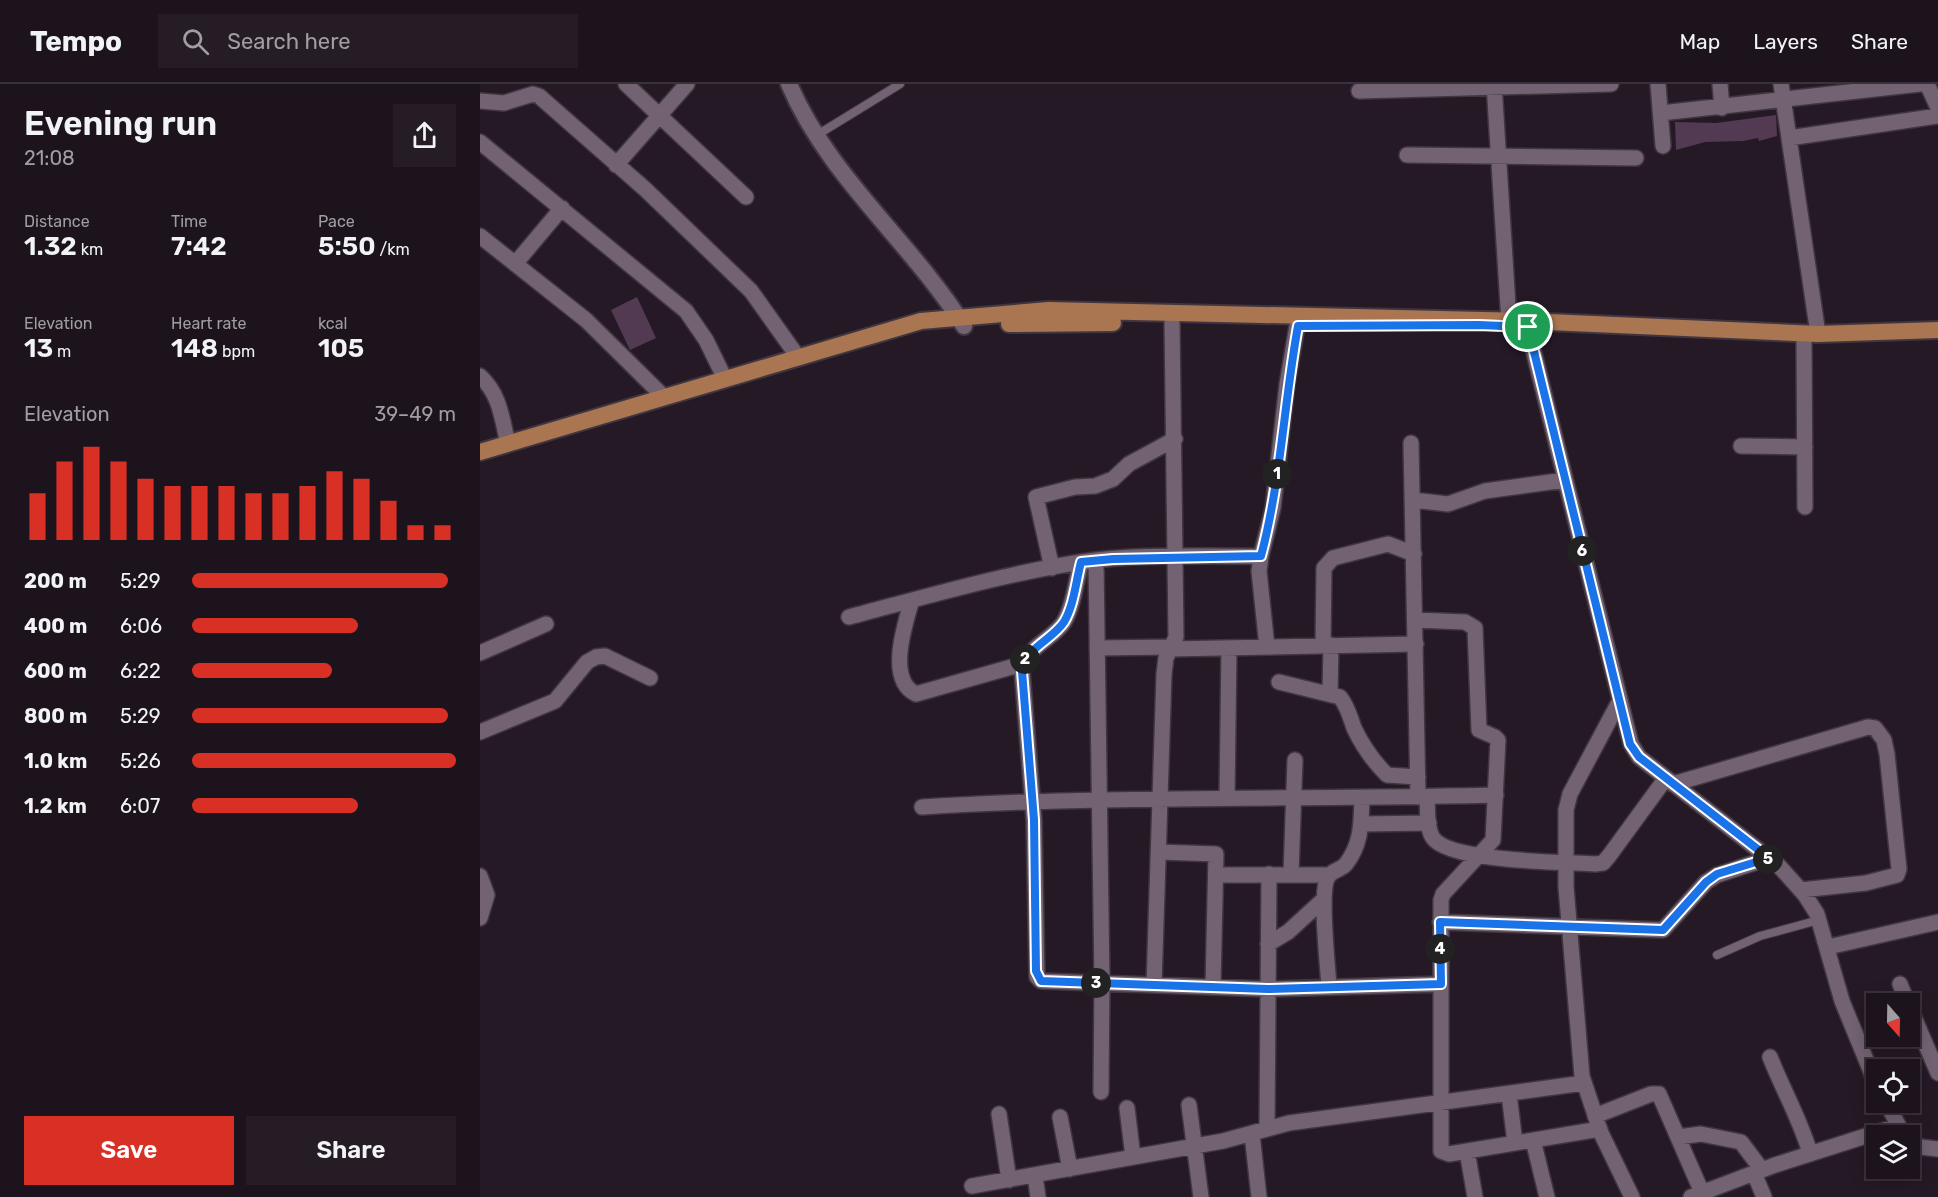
<!DOCTYPE html>
<meta charset="utf-8">
<style>
body{margin:0;font-family:Rubik,sans-serif;background:#251c25;color:#f1f3f6;height:100vh;display:flex;flex-direction:column;font-size:22px;white-space:nowrap}
*{box-sizing:border-box;margin:0}
p{font-size:20px;color:#a09ea3}
.icon{flex:none;width:33px;height:33px;fill:none;stroke:currentColor;stroke-width:2;stroke-linecap:round;stroke-linejoin:round}
.map{position:relative;flex:1;overflow:hidden}
.drawer{display:flex;flex-direction:column;background:#1c131c;width:480px}
.drawer>*{flex:none}
.needle{width:39px;rotate:160deg}
.buttons{position:absolute;left:1386px;top:909px;display:grid;gap:12px}
.buttons a{display:grid;place-items:center;width:54px;height:54px;border-radius:0px;background:#1c131c;box-shadow:0 3px 15px #0003,0 0 0 2px #3a323b;font-size:30px}
.pin{position:absolute;display:grid;place-items:center;width:51px;height:51px;color:#fff;margin:-26px;border:3px solid #fff;border-radius:50%;box-shadow:0 2px 6px #0007}
.km{position:absolute;width:30px;height:30px;margin:-15px;border-radius:50%;background:#222;color:#fff;font-size:16px;line-height:30px;text-align:center}
.round{display:grid;place-items:center;flex:none;width:63px;height:63px;border-radius:0px;background:#251c25}
.head{display:flex;align-items:center;justify-content:space-between;height:102px;padding:0 24px}
h1{font-size:33px;font-weight:600;line-height:45px}
.figures{display:grid;grid-template-columns:repeat(3,1fr);gap:9px;height:102px;padding:6px 24px}
.figures div{display:grid;align-content:center}
.figures b{font-size:26px;font-weight:600}
.figures small{font-size:16px;font-weight:400}
.figures p{font-size:16px}
.chart{height:168px;padding:12px 24px}
.chart p{display:flex;justify-content:space-between}
.chart svg{width:100%;height:108px;margin-top:6px;stroke:#d93025;stroke-width:6}
.button{display:flex;gap:12px;margin-top:auto;padding:12px 24px}
.button a{flex:1;height:69px;border-radius:0px;background:#d93025;color:#fff;font-size:24px;font-weight:600;line-height:69px;text-align:center}
.button a+a{background:#251c25;color:#f1f3f6}
ul{padding:0 24px;list-style:none;font-size:20px}
li{display:grid;grid-template-columns:96px 72px 1fr;align-items:center;height:45px}
li i{height:15px;border-radius:8px;background:#d93025}
header{display:flex;align-items:center;gap:36px;box-sizing:border-box;height:84px;padding:0 30px;background:#1c131c;border-bottom:2px solid #3a323b}
header strong{font-size:28px}
nav{display:flex;gap:33px;margin-inline-start:auto;font-size:21px}
.search{width:420px;height:54px;background:#251c25;display:flex;align-items:center;gap:15px;box-sizing:border-box;padding:0 21px;border-radius:0px;color:#a09ea3;font-size:22px}
main{display:flex;flex:1;min-height:0}
.map>svg:first-child{display:block}
.building{fill:#513a52}
.lines{fill:none;stroke-linecap:round;stroke-linejoin:round}
.service-casing{stroke:#3f3640;stroke-width:10}
.minor-casing{stroke:#3f3640;stroke-width:18}
.tertiary-casing{stroke:#3f3640;stroke-width:20}
.primary-casing{stroke:#3f3640;stroke-width:20}
.service{stroke:#726272;stroke-width:8}
.minor{stroke:#726272;stroke-width:15}
.tertiary{stroke:#726272;stroke-width:16}
.primary{stroke:#a97651;stroke-width:16}
.route-casing{stroke:#fff;stroke-width:12}
.route{stroke:#1a73e8;stroke-width:8}
</style>
<header>
<strong>Tempo</strong>
<div class="search"><svg class="icon" aria-label="search" viewBox="0 0 24 24"><circle cx="10" cy="10" r="6"/><path d="M15 15l6 6"/></svg>Search here</div>
<nav><a>Map</a><a>Layers</a><a>Share</a></nav>
</header>
<main>
<section class="drawer">
<div class="head"><div><h1>Evening run</h1><p>21:08</p></div><a class="round"><svg class="icon" aria-label="share" viewBox="0 0 24 24"><path d="M12 15V3M7 8l5-5 5 5M5 13v7h14v-7"/></svg></a></div>
<div class="figures">
<div><p>Distance</p><b>1.32<small> km</small></b></div>
<div><p>Time</p><b>7:42</b></div>
<div><p>Pace</p><b>5:50<small> /km</small></b></div>
</div>
<div class="figures">
<div><p>Elevation</p><b>13<small> m</small></b></div>
<div><p>Heart rate</p><b>148<small> bpm</small></b></div>
<div><p>kcal</p><b>105</b></div>
</div>
<div class="chart"><p><span>Elevation</span>39–49 m</p>
<svg viewBox="0 0 160 44" preserveAspectRatio="none"><path d="M5 44V25M15 44V12M25 44V6M35 44V12M45 44V19M55 44V22M65 44V22M75 44V22M85 44V25M95 44V25M105 44V22M115 44V16M125 44V19M135 44V28M145 44V38M155 44V38"/></svg>
</div>
<ul>
<li><b>200 m</b>5:29<i style="width:97%"></i></li>
<li><b>400 m</b>6:06<i style="width:63%"></i></li>
<li><b>600 m</b>6:22<i style="width:53%"></i></li>
<li><b>800 m</b>5:29<i style="width:97%"></i></li>
<li><b>1.0 km</b>5:26<i style="width:100%"></i></li>
<li><b>1.2 km</b>6:07<i style="width:63%"></i></li>
</ul>
<div class="button"><a>Save</a><a>Share</a></div>
</section>
<div class="map">
<svg width="1458" height="1113" viewBox="0 0 1458 1113">
<rect width="100%" height="100%" fill="#261926"/>
<path class="building" d="M 1296,31 L 1297,52 L 1279,57 L 1278,54 L 1263,57 L 1225,58 L 1196,66 L 1195,38 L 1236,39 Z
M 157,213 L 176,254 L 150,266 L 131,226 Z"/>
<g class="lines">
<g class="service-casing">
<path id="service" d="M 337,51 L 420,0
M 1237,871 L 1280,852 L 1339,836"/>
</g>
<g class="minor-casing">
<path id="minor" d="M 146,0 L 266,113
M 1014,0 L 1029,238
M 1178,0 L 1183,62
M 1240,0 L 1242,24
M 1301,0 L 1338,250
M 1447,0 L 1458,24
M 879,7 L 1131,0
M 0,17 L 24,19 L 53,10 L 59,12 L 165,105 L 271,207 L 318,273
M 1181,29 L 1440,0
M 1309,54 L 1458,32
M 0,58 L 206,227 L 226,256 L 245,295
M 927,71 L 1156,74
M 136,81 L 207,0
M 0,152 L 106,236 L 184,313
M 35,180 L 82,124
M 1046,237 L 1151,660 L 1159,673 L 1299,782 L 1325,811 L 1337,830 L 1362,917 L 1396,1000
M 1324,256 L 1325,423
M 0,292 C 20,310 22,335 28,360
M 931,359 L 938,713
M 1261,362 L 1325,363
M 933,416 L 968,420 L 1005,407 L 1085,396
M 616,477 L 622,899 L 621,1008
M 601,478 C 596,497 594,521 584,538 C 572,556 544,564 542,587 L 554,736 L 557,893 L 561,897 L 788,905 L 961,900
M 572,484 L 556,413 L 595,403 L 615,402 L 633,395 L 649,380 L 695,355
M 432,516 C 425,540 406,596 436,610 L 542,580
M 369,533 C 445,513 523,490 601,478 C 660,469 722,473 781,472
M 935,536 L 985,538 L 995,544 L 999,646 L 1015,653 L 1018,656 L 1013,756 L 963,810 L 961,816 L 961,1067 L 969,1070 L 1120,1045
M 843,562 L 844,484 L 853,474 L 908,460 L 934,470
M 787,563 L 779,487 L 781,472 L 793,424 L 807,300 L 817,242
M 617,564 L 692,563
M 690,565 L 936,560
M 0,569 L 66,540
M 799,598 L 860,613 C 868,623 870,633 874,644 C 882,661 894,678 907,691 L 938,693
M 850,610 L 851,561
M 1139,618 L 1090,710 L 1086,726 L 1086,803 L 1102,992 L 1121,1049 L 1152,1113
M 0,648 L 75,617 L 107,578 L 116,573 L 125,572 L 170,594
M 1193,700 L 1388,643 L 1395,644 L 1404,656 L 1407,670 L 1419,785 L 1417,791 L 1386,799 L 1321,806
M 947,713 C 948,725 946,744 953,754 C 970,778 1084,778 1115,780 L 1123,779 L 1129,772 L 1186,694
M 747,714 L 749,564
M 442,723 C 633,711 824,716 1016,711
M 881,740 L 949,739
M 680,768 L 736,770 L 733,903
M 811,790 L 815,676
M 737,791 L 849,791
M 0,792 L 7,811 L 0,834
M 960,838 L 1183,846 L 1226,798 L 1237,791 L 1289,774
M 788,860 L 808,848 L 844,815
M 1348,863 L 1458,838
M 1420,900 L 1428,920
M 674,901 L 684,590 L 686,574 L 696,553 L 692,238
M 849,903 C 848,883 839,807 848,793 C 852,786 861,786 866,780 C 882,759 881,739 882,714
M 1430,924 L 1458,989
M 1290,973 C 1303,1006 1320,1035 1330,1069
M 1029,1010 L 1035,1059
M 1406,1018 L 1424,1052
M 709,1021 L 721,1113
M 647,1024 L 653,1073
M 519,1030 L 529,1096
M 1115,1032 L 1171,1010 L 1179,1010 L 1224,1113
M 580,1033 L 590,1085
M 787,1045 L 789,790
M 772,1050 L 779,1113
M 1198,1053 L 1221,1050 L 1261,1058 L 1282,1086
M 1053,1056 L 1067,1113
M 1430,1057 L 1441,1063 L 1458,1065
M 987,1067 L 995,1113
M 1274,1089 L 1284,1113
M 555,1091 L 558,1113
M 492,1102 L 743,1057 L 809,1039 L 1104,999
M 1211,1113 L 1295,1081 L 1417,1042"/>
</g>
<g class="tertiary-casing">
<path id="tertiary" d="M 309,0 C 348,92 431,158 484,242"/>
</g>
<g class="primary-casing">
<path id="primary" d="M 529,240 L 633,239
M 0,368 L 441,237 L 569,226 L 1046,237 L 1338,250 L 1458,246"/>
</g>
<use href="#service" class="service"/>
<use href="#minor" class="minor"/>
<use href="#tertiary" class="tertiary"/>
<use href="#primary" class="primary"/>
</g>
<g class="lines">
<g class="route-casing">
<path id="route" d="M 999,241 L 1048,243 L 1150,660 L 1159,673 L 1289,774 L 1237,790 L 1226,798 L 1183,846 L 960,838 L 961,900 L 788,905 L 561,897 L 556,887 L 554,736 L 542,587 C 545,564 572,556 584,538 C 594,521 596,497 601,478 L 633,475 L 781,472 C 801,397 804,318 818,242 Z"/>
</g>
<use href="#route" class="route"/>
</g>
</svg>
<div class="buttons">
<a><svg class="needle" viewBox="-14 -14 28 28"><path d="M0-13l5 13h-10z" fill="#e53935"/><path d="M0 13l5-13h-10z" fill="#a09ea3"/></svg></a>
<a><svg class="icon" aria-label="locate" viewBox="0 0 24 24"><circle cx="12" cy="12" r="6"/><path d="M12 2v4M12 18v4M2 12h4M18 12h4"/></svg></a>
<a><svg class="icon" aria-label="layers" viewBox="0 0 24 24"><path d="M12 4l9 5-9 5-9-5zM3 14l9 5 9-5"/></svg></a>
</div>
<div class="pin" style="left:1048px;top:243px;background:#1e9e55"><svg class="icon" aria-label="arrive" viewBox="0 0 24 24"><path d="M6 21V4h12l-3 4 3 4H6"/></svg></div>
<b class="km" style="left:797px;top:390px">1</b>
<b class="km" style="left:545px;top:575px">2</b>
<b class="km" style="left:616px;top:899px">3</b>
<b class="km" style="left:960px;top:865px">4</b>
<b class="km" style="left:1288px;top:775px">5</b>
<b class="km" style="left:1102px;top:467px">6</b>
</div>
</main>
